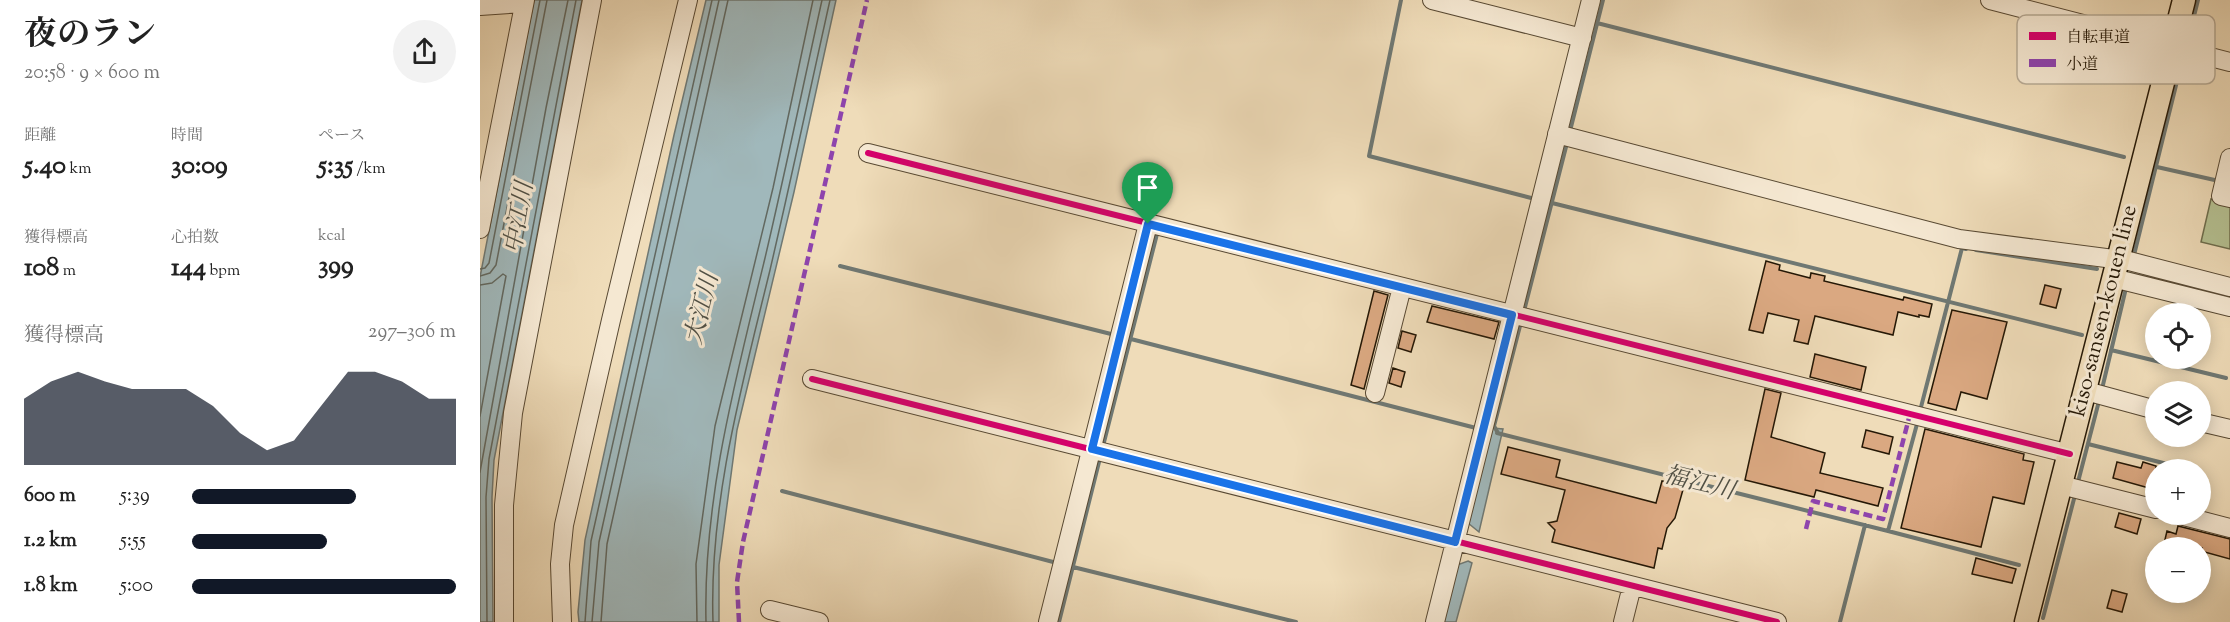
<!DOCTYPE html>
<html lang="ja">
<meta charset="utf-8">
<style>
body{margin:0;font-family:"Sorts Mill Goudy","Noto Serif JP",serif;background:#f2f2f2;color:#222;height:100vh;display:flex;flex-direction:column;font-size:22px;white-space:nowrap}
*{box-sizing:border-box;margin:0}
p{font-size:20px;color:#767676}
.icon{flex:none;width:33px;height:33px;fill:none;stroke:currentColor;stroke-width:2;stroke-linecap:round;stroke-linejoin:round}
.map{position:relative;flex:1;overflow:hidden}
.side{display:flex;flex-direction:column;background:#fff;width:480px}
.side>*{flex:none}
.tools{position:absolute;left:1665px;top:303px;display:grid;gap:12px}
.tools a{display:grid;place-items:center;width:66px;height:66px;border-radius:50%;background:#fff;box-shadow:0 3px 15px #0003;font-size:30px}
.pin{position:absolute;display:grid;place-items:center;width:51px;height:51px;color:#fff;margin:-62px -26px;border-radius:50% 50% 50% 0;rotate:-45deg;box-shadow:0 0 6px #0007}
.pin .icon{rotate:45deg}
.round{display:grid;place-items:center;flex:none;width:63px;height:63px;border-radius:32px;background:#f2f2f2}
.overview{display:flex;align-items:center;justify-content:space-between;height:102px;padding:0 24px}
h1{font-size:33px;font-weight:700;line-height:45px}
.stats{display:grid;grid-template-columns:repeat(3,1fr);gap:9px;height:102px;padding:6px 24px}
.stats div{display:grid;align-content:center}
.stats b{font-size:26px;font-weight:700}
.stats small{font-size:16px;font-weight:400}
.stats p{font-size:16px}
.chart{height:168px;padding:12px 24px}
.chart p{display:flex;justify-content:space-between}
.chart svg{width:100%;height:108px;margin-top:6px;fill:#111827;opacity:.7}
ul{padding:0 24px;list-style:none;font-size:20px}
li{display:grid;grid-template-columns:96px 72px 1fr;align-items:center;height:45px}
li i{height:15px;border-radius:8px;background:#111827}
main{display:flex;flex:1;min-height:0}
.map>svg:first-child{display:block}
.green{fill:#b5c192;stroke:#6d6c4c;stroke-width:1.5}
.water{fill:#a0b8bb;stroke:#6f7873;stroke-width:1.5}
.lines{fill:none;stroke-linecap:round;stroke-linejoin:round}
.shore{stroke:#626860;stroke-width:1.5}
.stream{stroke:#6f7873;stroke-width:4}
.building{fill:#daa881;stroke:#251806;stroke-width:1.5}
.minor-casing{stroke:#584933;stroke-width:20}
.major-casing{stroke:#251806;stroke-width:25}
.minor{stroke:#f5e8d2;stroke-width:18}
.major{stroke:#efdcb9;stroke-width:22}
.quiet{stroke:#8e44ad;stroke-width:4.5;stroke-dasharray:9 4.5;stroke-linecap:butt}
.cycleway-casing{stroke:#f5e8d2;stroke-width:10}
.cycleway{stroke:#d6006c;stroke-width:6}
.route-casing{stroke:#fff;stroke-width:12}
.route{stroke:#1a73e8;stroke-width:8}
.labels{text-anchor:middle;dominant-baseline:central;stroke-width:6;stroke-linejoin:round;paint-order:stroke}
.street-label{font-size:22px;fill:#251806;stroke:#f5e8d2}
.water-label{font-size:24px;font-style:italic;fill:#505045;stroke:#f5e8d2}
.key{fill:#f5e8d2;stroke:#b7aa95;stroke-width:1.5}
.key-label{font-size:16px;fill:#251806}
</style>
<main>
<section class="side">
<div class="overview"><div><h1>夜のラン</h1><p>20:58 · 9 × 600 m</p></div><a class="round"><svg class="icon" aria-label="share" viewBox="0 0 24 24"><path d="M12 15V3M7 8l5-5 5 5M5 13v7h14v-7"/></svg></a></div>
<div class="stats">
<div><p>距離</p><b>5.40<small> km</small></b></div>
<div><p>時間</p><b>30:09</b></div>
<div><p>ペース</p><b>5:35<small> /km</small></b></div>
</div>
<div class="stats">
<div><p>獲得標高</p><b>108<small> m</small></b></div>
<div><p>心拍数</p><b>144<small> bpm</small></b></div>
<div><p>kcal</p><b>399</b></div>
</div>
<div class="chart"><p><span>獲得標高</span>297–306 m</p>
<svg viewBox="0 0 160 44" preserveAspectRatio="none"><path d="M0 44V17L10 10L20 6L30 10L40 13L50 13L60 13L70 20L80 31L90 38L100 34L110 20L120 6L130 6L140 10L150 17L160 17V44z"/></svg>
</div>
<ul>
<li><b>600 m</b>5:39<i style="width:62%"></i></li>
<li><b>1.2 km</b>5:55<i style="width:51%"></i></li>
<li><b>1.8 km</b>5:00<i style="width:100%"></i></li>
</ul>
</section>
<div class="map">
<svg width="1750" height="622" viewBox="0 0 1750 622">
<rect width="100%" height="100%" fill="#efdcb9"/>
<filter id="stains"><feTurbulence type="fractalNoise" baseFrequency=".00333" numOctaves="4"/><feColorMatrix values="0 0 0 0 .2 0 0 0 0 .09 0 0 0 0 .02 0 0 0 .5 -.17"/></filter>
<radialGradient id="worn" r=".72"><stop offset=".6" stop-color="#630" stop-opacity="0"/><stop offset="1" stop-color="#630" stop-opacity=".3"/></radialGradient>
<path class="green" d="M 1731,199 L 1750,204 L 1750,249 L 1721,242 Z"/>
<path class="water" d="M 54,0 L 102,0 L 14,460 L 12,497 L 13,622 L 0,622 L 0,277 Z
M 226,0 L 356,0 L 314,192 L 257,430 L 239,565 L 239,622 L 99,622 L 98,612 L 105,540 L 194,135 Z
M 1012,428 L 1023,429 L 999,532 L 988,523 Z
M 988,561 L 992,563 L 976,622 L 962,622 L 977,565 Z"/>
<g class="lines">
<path class="shore" d="M 0,269 L 5,268 L 9,263 L 60,0
M 0,276 L 10,273 L 16,265 L 67,0
M 0,285 L 12,283 L 23,274 L 26,276 L 0,416
M 0,472 L 66,108 L 88,0
M 7,622 L 6,497 L 9,459 L 96,0
M 105,622 L 111,541 L 232,0
M 112,622 L 119,542 L 239,0
M 121,622 L 127,544 L 248,0
M 217,622 L 216,564 L 235,426 L 293,188 L 333,0
M 226,622 C 223,498 256,378 285,258 C 305,173 323,86 342,0
M 233,622 C 229,503 262,385 290,270 C 311,180 330,90 350,0"/>
<path class="stream" d="M 921,0 L 889,156 L 1055,199
M 1117,23 L 1644,157
M 1707,44 L 1718,0
M 1090,131 L 1123,0
M 1677,167 L 1739,181
M 1068,202 L 1602,335
M 1496,250 L 1617,269
M 1654,255 L 1703,57
M 360,266 L 635,335
M 1649,274 L 1717,290
M 1044,311 L 1087,143
M 647,338 L 996,428
M 1631,350 L 1746,378
M 1622,389 L 1646,288
M 1440,411 L 1482,248 L 1486,249
M 1017,433 L 1408,531 L 1437,424
M 1018,433 L 1014,426 L 1040,326
M 1608,444 L 1711,470
M 623,446 L 677,234
M 1598,482 L 1619,401
M 302,491 L 577,563
M 1408,531 L 1539,565
M 589,566 L 816,622
M 1563,618 L 1595,495
M 579,622 L 620,458
M 1360,622 L 1385,525"/>
</g>
<path class="building" d="M 1286,261 L 1300,265 L 1299,270 L 1330,278 L 1331,273 L 1345,276 L 1344,281 L 1423,300 L 1424,297 L 1452,304 L 1449,317 L 1439,315 L 1439,317 L 1418,312 L 1413,335 L 1335,316 L 1328,344 L 1314,341 L 1319,320 L 1288,313 L 1283,333 L 1269,330 Z
M 1565,285 L 1581,289 L 1576,308 L 1560,304 Z
M 894,291 L 908,295 L 884,389 L 871,385 Z
M 952,306 L 1019,322 L 1014,339 L 947,322 Z
M 1472,310 L 1527,322 L 1507,399 L 1481,392 L 1476,410 L 1448,403 Z
M 922,331 L 936,335 L 931,352 L 918,348 Z
M 1335,354 L 1386,367 L 1381,390 L 1330,377 Z
M 913,368 L 925,372 L 921,387 L 909,383 Z
M 1285,389 L 1301,393 L 1291,437 L 1345,453 L 1340,473 L 1403,488 L 1398,506 L 1336,490 L 1334,497 L 1265,480 Z
M 1445,429 L 1544,454 L 1543,460 L 1554,462 L 1544,504 L 1513,497 L 1501,547 L 1421,528 Z
M 1386,430 L 1413,437 L 1409,454 L 1382,447 Z
M 1028,447 L 1080,460 L 1076,477 L 1176,503 L 1182,481 L 1204,486 L 1195,518 L 1187,528 L 1182,549 L 1178,548 L 1174,568 L 1072,542 L 1075,530 L 1068,523 L 1077,521 L 1085,490 L 1021,474 Z
M 1637,462 L 1661,468 L 1663,462 L 1676,466 L 1676,490 L 1633,478 Z
M 1639,513 L 1661,519 L 1657,534 L 1635,527 Z
M 1698,526 L 1750,539 L 1750,559 L 1721,551 L 1722,548 L 1683,548 L 1687,531 L 1696,534 Z
M 1496,558 L 1536,569 L 1532,583 L 1492,574 Z
M 1632,590 L 1647,594 L 1642,612 L 1627,608 Z"/>
<g class="lines">
<g class="minor-casing">
<path id="minor" d="M 952,0 L 1102,38
M 1510,0 L 1750,62
M 0,6 L 44,3
M 1077,134 L 1479,239 L 1649,261 L 1750,287
M 388,153 L 1590,454
M 1750,158 L 1741,196 L 1750,198
M 0,229 L 45,0
M 1633,278 L 1750,307
M 332,379 L 1297,622
M 1606,391 L 1676,410
M 895,393 L 922,287
M 1720,422 L 1750,429
M 1581,485 L 1676,509
M 1696,514 L 1750,528
M 290,610 L 339,622
M 24,622 L 24,505 L 33,413 L 112,0
M 82,622 L 80,564 L 84,525 L 131,320 L 208,0
M 568,622 L 668,224
M 955,622 L 1111,0
M 1143,622 L 1152,586"/>
</g>
<g class="major-casing">
<path id="major" d="M 1546,622 L 1704,0"/>
</g>
<use href="#minor" class="minor"/>
<use href="#major" class="major"/>
<path class="quiet" d="M 1326,529 L 1333,501 L 1403,519 L 1430,414
M 259,622 L 257,582 L 263,542 L 387,0"/>
<g class="cycleway-casing">
<path id="cycleway" d="M 388,153 L 1590,454
M 332,379 L 1297,622"/>
</g>
<use href="#cycleway" class="cycleway"/>
</g>
<g class="lines">
<g class="route-casing">
<path id="route" d="M 668,224 L 1032,315 L 975,542 L 612,449 Z"/>
</g>
<use href="#route" class="route"/>
</g>
<g class="labels">
<g class="street-label">
<text transform="translate(1625 311) rotate(-76)">kiso-sansen-kouen line</text>
</g>
<g class="water-label">
<text transform="translate(40 218) rotate(-80)">中江川</text>
<text transform="translate(223 309) rotate(-76)">大江川</text>
<text transform="translate(1219 484) rotate(14)">福江川</text>
</g>
</g>
<rect x="1537" y="15" width="198" height="69" rx="9" class="key"/>
<rect x="1549" y="32" width="27" height="8" fill="#d6006c"/>
<rect x="1549" y="59" width="27" height="8" fill="#8e44ad"/>
<g class="key-label">
<text x="1586" y="42">自転車道</text>
<text x="1586" y="69">小道</text>
</g>
<rect width="100%" height="100%" filter="url(#stains)"/>
<rect width="100%" height="100%" fill="url(#worn)"/>
</svg>
<div class="tools">
<a><svg class="icon" aria-label="locate" viewBox="0 0 24 24"><circle cx="12" cy="12" r="6"/><path d="M12 2v4M12 18v4M2 12h4M18 12h4"/></svg></a>
<a><svg class="icon" aria-label="layers" viewBox="0 0 24 24"><path d="M12 4l9 5-9 5-9-5zM3 14l9 5 9-5"/></svg></a>
<a>+</a>
<a>−</a>
</div>
<div class="pin" style="left:668px;top:224px;background:#1e9e55"><svg class="icon" aria-label="arrive" viewBox="0 0 24 24"><path d="M6 21V4h12l-3 4 3 4H6"/></svg></div>
</div>
</main>
